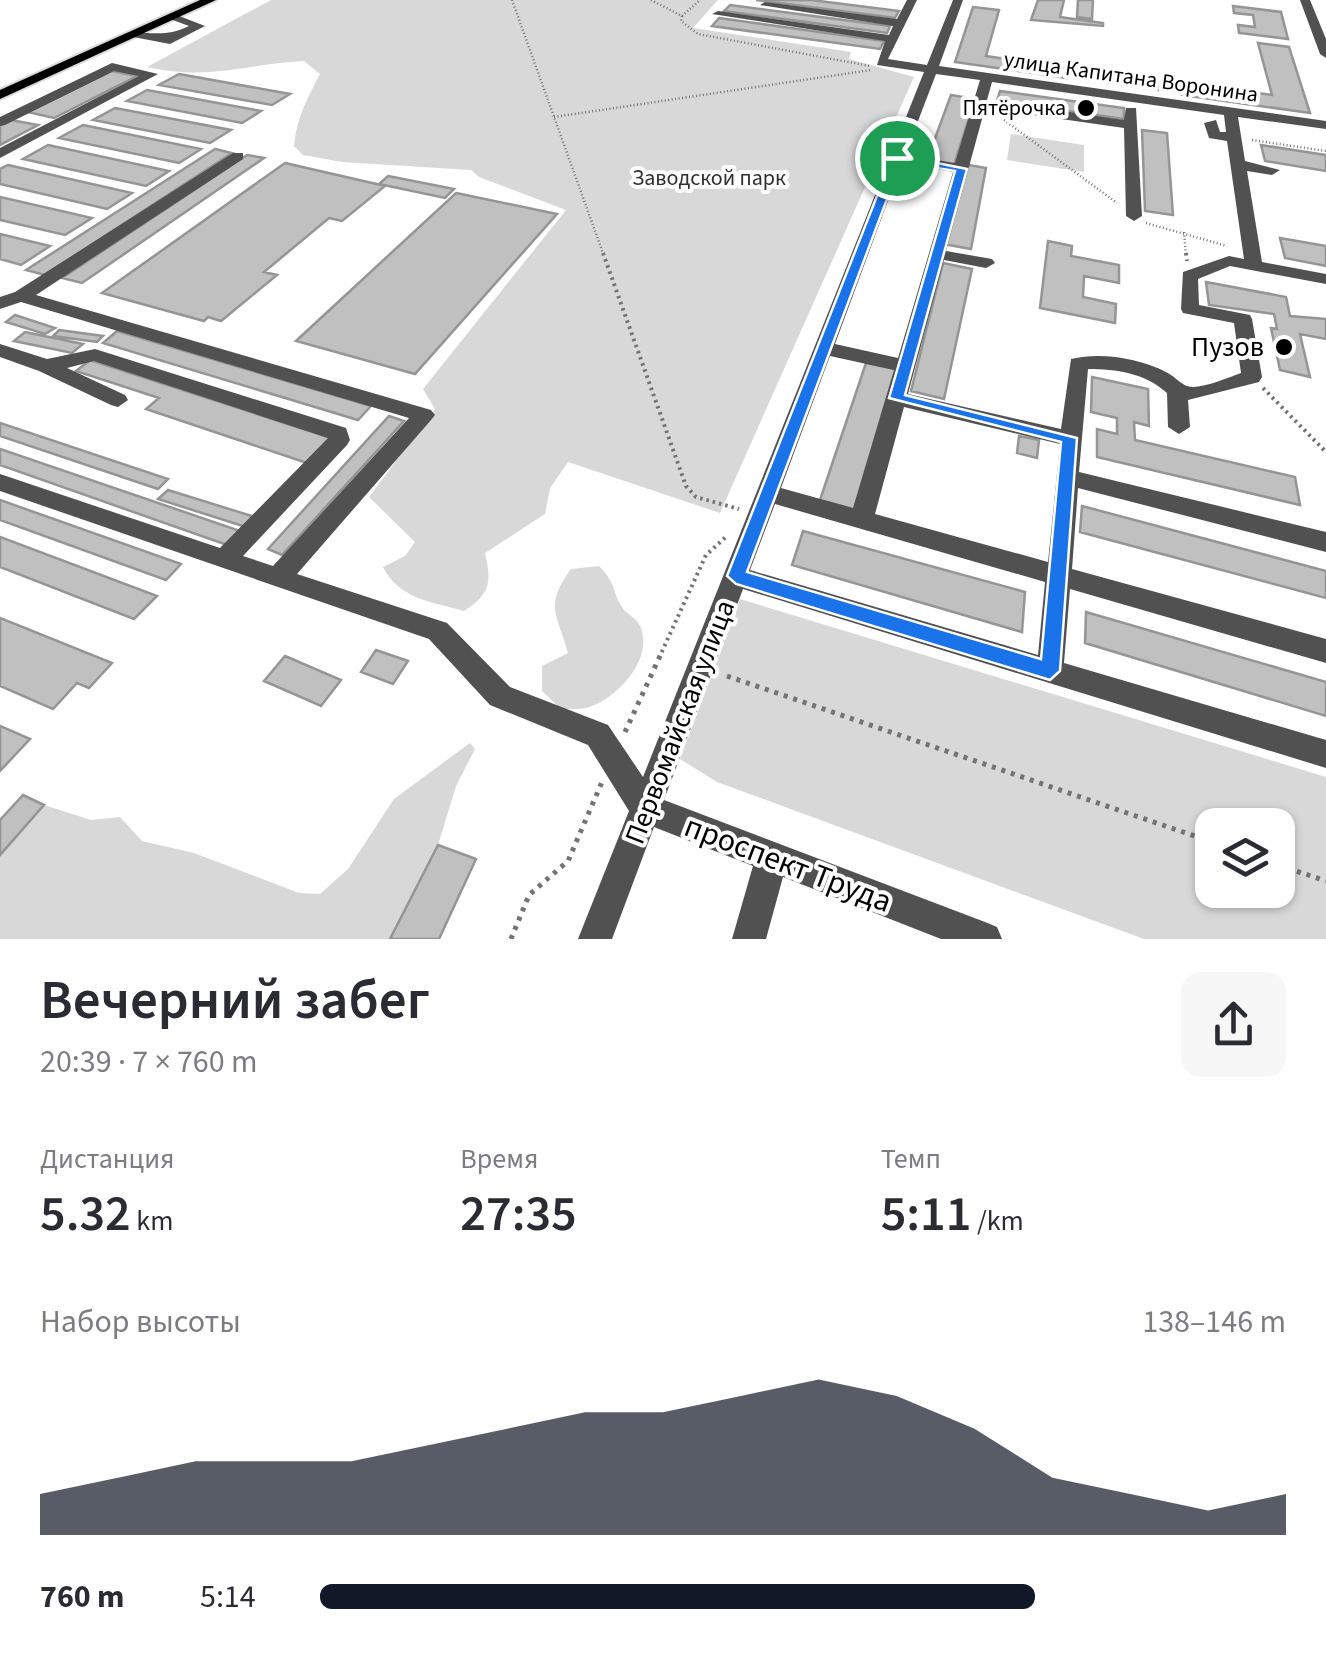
<!DOCTYPE html>
<html lang="ru">
<meta charset="utf-8">
<style>
body{margin:0;font-family:"Source Sans 3",sans-serif;background:#f7f7f7;color:#2b2b33;height:100vh;display:flex;flex-direction:column;font-size:38px;white-space:nowrap}
*{box-sizing:border-box;margin:0}
p{font-size:32px;color:#7c7c81}
.icon{flex:none;width:55px;height:55px;fill:none;stroke:currentColor;stroke-width:2;stroke-linecap:round;stroke-linejoin:round}
.map{position:relative;height:939px;overflow:hidden}
.details{display:flex;flex-direction:column;background:#fff;flex:1}
.details>*{flex:none}
.tools{position:absolute;left:1195px;top:808px;display:grid;gap:20px}
.tools a{display:grid;place-items:center;width:100px;height:100px;border-radius:20px;background:#fff;box-shadow:0 2px 8px #0004;font-size:50px}
.pin{position:absolute;display:grid;place-items:center;width:85px;height:85px;color:#fff;margin:-42px;border:5px solid #fff;border-radius:50%;box-shadow:0 2px 10px #0007}
.round{display:grid;place-items:center;flex:none;width:105px;height:105px;border-radius:20px;background:#f7f7f7}
.summary{display:flex;align-items:center;justify-content:space-between;height:170px;padding:0 40px}
h1{font-size:55px;font-weight:600;line-height:75px}
.metrics{display:grid;grid-template-columns:repeat(3,1fr);gap:15px;height:170px;padding:10px 40px}
.metrics div{display:grid;align-content:center}
.metrics b{font-size:50px;font-weight:600}
.metrics small{font-size:28px;font-weight:400}
.metrics p{font-size:28px}
.chart{height:280px;padding:20px 40px}
.chart p{display:flex;justify-content:space-between}
.chart svg{width:100%;height:180px;margin-top:10px;fill:#111827;opacity:.7}
ul{padding:0 40px;list-style:none;font-size:32px}
li{display:grid;grid-template-columns:160px 120px 1fr;align-items:center;height:75px}
li i{height:25px;border-radius:12px;background:#111827}
.map>svg:first-child{display:block}
.green{fill:#d8d8d8;fill-rule:evenodd}
.building{fill:#c0c0c0;stroke:#959595;stroke-width:2.5}
.lines{fill:none;stroke-linecap:round;stroke-linejoin:round}
.major-casing{stroke:#dbdbdb;stroke-width:4}
.path-far2{stroke:#737373;stroke-width:2.5;stroke-dasharray:1 2.5;stroke-linecap:butt}
.path-far1{stroke:#737373;stroke-width:4;stroke-dasharray:2.5 4;stroke-linecap:butt}
.path{stroke:#737373;stroke-width:5;stroke-dasharray:4 6;stroke-linecap:butt}
.minor{fill:#515151;fill-rule:evenodd}
.major{fill:#000;fill-rule:evenodd}
.route{fill:#1a73e8;stroke:#fff;stroke-width:2.5;fill-rule:evenodd}
.poi-dot{fill:#000;stroke:#fff;stroke-width:4}
.labels{text-anchor:middle;dominant-baseline:central;stroke-width:8;stroke-linejoin:round;paint-order:stroke}
.far-street-label{font-size:22px;fill:#000;stroke:#fff}
.far-poi-label{font-size:22px;fill:#000;stroke:#fff;text-anchor:end}
.far-park-label{font-size:22px;fill:#2f2f2f;stroke:#fff}
.poi-label{font-size:28px;fill:#000;stroke:#fff;text-anchor:end}
.street-label{font-size:28px;fill:#000;stroke:#fff}
.near-street-label{font-size:32px;fill:#000;stroke:#fff}
</style>
<div class="map">
<svg width="1326" height="939" viewBox="0 0 1326 939">
<rect width="100%" height="100%" fill="#fff"/>
<path class="green" d="M 271,0 L 718,0 L 693,28 L 851,52 L 849,59 L 914,77 L 720,513 L 568,462 L 550,488 L 545,514 L 485,553 C 492,582 490,595 464,611 C 432,602 399,599 383,567 L 405,556 L 415,542 L 369,497 L 435,409 L 423,389 L 566,210 L 479,177 L 471,170 L 342,162 L 303,155 L 294,146 C 296,119 308,97 320,74 L 304,61 C 244,64 210,81 147,67 Z
M 1011,134 L 1084,145 L 1084,172 L 1007,160 Z
M 599,566 C 618,586 611,590 622,607 C 626,614 635,617 639,624 C 656,656 620,695 592,706 C 583,710 571,709 561,709 L 542,691 L 542,666 L 568,653 C 557,613 544,606 571,569 Z
M 740,599 L 1326,777 L 1326,939 L 1144,939 L 717,782 L 680,759 ZM 1212,825 L 1278,825 L 1278,890 L 1212,890 Z
M 470,743 L 475,749 L 456,786 L 438,845 L 390,939 L 0,939 L 0,855 L 44,805 L 91,820 L 120,817 L 142,841 L 194,853 L 299,893 L 320,894 L 348,869 L 394,799 Z"/>
<path class="building" d="M 756,0 L 811,0 L 899,11 L 895,18 Z
M 1038,0 L 1064,0 L 1060,17 L 1103,23 L 1103,26 L 1031,20 Z
M 1078,0 L 1093,0 L 1092,19 L 1077,17 Z
M 730,5 L 890,26 L 887,33 L 724,11 Z
M 1233,6 L 1281,12 L 1288,39 L 1239,33 L 1238,25 L 1255,27 L 1253,15 L 1234,13 Z
M 973,7 L 999,10 L 986,56 L 1068,68 L 1067,78 L 955,62 Z
M 719,18 L 884,41 L 880,49 L 712,26 Z
M 1258,43 L 1289,47 L 1310,113 L 1182,95 L 1181,82 L 1272,95 Z
M 1085,67 L 1157,77 L 1158,90 L 1084,79 Z
M 112,71 L 137,76 L 54,118 L 28,112 Z
M 179,74 L 290,94 L 272,105 L 159,85 Z
M 147,90 L 261,111 L 242,123 L 127,101 Z
M 1000,91 L 1124,108 L 1124,119 L 997,101 Z
M 951,95 L 975,99 L 954,165 L 927,160 Z
M 115,108 L 231,130 L 210,143 L 93,120 Z
M 11,120 L 38,125 L 0,145 L 0,125 Z
M 83,125 L 201,149 L 179,163 L 59,138 Z
M 1142,130 L 1167,133 L 1173,215 L 1145,211 Z
M 48,145 L 169,171 L 146,186 L 23,159 Z
M 1261,145 L 1326,155 L 1326,171 L 1265,161 Z
M 215,149 L 232,153 L 45,275 L 26,270 Z
M 247,155 L 264,158 L 82,283 L 62,278 Z
M 285,163 L 385,186 L 342,221 L 329,218 L 264,272 L 277,275 L 221,321 L 208,317 L 204,321 L 102,293 Z
M 963,164 L 986,168 L 971,249 L 943,244 Z
M 8,165 L 132,193 L 107,209 L 0,184 L 0,169 Z
M 388,176 L 454,189 L 445,198 L 379,184 Z
M 456,193 L 557,214 L 415,374 L 296,341 Z
M 0,197 L 92,218 L 65,235 L 0,220 Z
M 0,234 L 50,246 L 21,265 L 0,259 Z
M 1280,238 L 1326,246 L 1326,266 L 1285,258 Z
M 1048,241 L 1072,246 L 1071,256 L 1119,265 L 1119,283 L 1084,276 L 1083,297 L 1116,304 L 1115,323 L 1040,308 Z
M 943,263 L 972,269 L 944,399 L 911,391 Z
M 1206,282 L 1286,297 L 1290,316 L 1326,319 L 1326,339 L 1300,334 L 1310,377 L 1280,370 L 1271,328 L 1277,329 L 1274,314 L 1209,305 Z
M 15,315 L 55,328 L 45,334 L 6,322 Z
M 59,330 L 103,336 L 97,342 L 53,336 Z
M 117,331 L 371,406 L 358,420 L 103,343 Z
M 25,332 L 83,344 L 72,353 L 14,341 Z
M 90,360 L 334,439 L 310,464 L 146,409 L 159,398 L 76,371 Z
M 866,363 L 900,370 L 859,511 L 820,500 Z
M 1092,377 L 1148,389 L 1149,426 L 1134,422 L 1135,440 L 1295,477 L 1300,505 L 1097,457 L 1097,429 L 1117,434 L 1117,418 L 1091,412 Z
M 389,416 L 404,421 L 282,555 L 268,549 Z
M 0,423 L 168,479 L 158,489 L 0,436 Z
M 1019,436 L 1039,440 L 1037,458 L 1017,453 Z
M 0,449 L 243,532 L 230,546 L 0,465 Z
M 168,490 L 255,517 L 246,527 L 158,499 Z
M 0,500 L 181,564 L 166,580 L 0,520 Z
M 1082,506 L 1326,571 L 1326,598 L 1080,532 Z
M 803,531 L 1025,592 L 1022,632 L 792,565 Z
M 0,537 L 157,596 L 134,619 L 0,567 Z
M 1086,612 L 1326,682 L 1326,716 L 1085,643 Z
M 0,618 L 112,663 L 89,688 L 77,683 L 53,709 L 0,686 Z
M 376,650 L 408,661 L 393,684 L 361,672 Z
M 285,656 L 341,680 L 321,706 L 264,681 Z
M 0,726 L 30,739 L 0,771 Z
M 23,795 L 44,805 L 0,855 L 0,820 Z
M 438,845 L 476,859 L 439,939 L 390,939 Z"/>
<g class="lines">
<g class="major-casing">
<path id="major" d="M 200,0 L 216,0 L 0,99 L 0,90 Z"/>
</g>
<path class="path-far2" d="M 512,0 L 604,256
M 651,0 L 682,16 L 700,0
M 682,16 L 681,21 L 698,34 L 870,66
M 554,117 L 871,70
M 1004,120 L 1117,203
M 1252,140 L 1326,151
M 1146,223 L 1227,246
M 1184,232 L 1186,256"/>
<path class="path-far1" d="M 603,253 L 686,486 L 696,497 L 739,509
M 1186,253 L 1187,261
M 1263,388 L 1326,452
M 659,658 L 706,555 L 728,535"/>
<path class="path" d="M 727,676 L 1212,842
M 625,732 L 660,656
M 1278,865 L 1326,881
M 511,939 L 529,895 L 568,861 L 602,782"/>
<path class="minor" d="M 907,0 L 917,0 L 888,59 L 927,65 L 953,0 L 963,0 L 939,66 L 1326,121 L 1326,129 L 1238,117 L 1245,161 L 1280,170 L 1272,175 L 1247,171 L 1262,262 L 1326,274 L 1326,284 L 1230,266 L 1198,279 L 1199,305 L 1250,315 L 1252,319 L 1262,377 L 1259,382 L 1188,400 L 1190,427 L 1179,434 L 1168,427 L 1167,393 C 1145,373 1116,369 1088,369 L 1079,472 L 1326,532 L 1326,552 L 1078,488 L 1072,569 L 1326,639 L 1326,663 L 1070,589 L 1064,663 L 1326,740 L 1326,768 L 743,589 L 664,800 L 985,922 L 997,927 L 1002,939 L 941,939 L 783,877 L 766,939 L 732,939 L 753,866 L 654,827 L 612,939 L 578,939 L 629,811 L 588,745 L 490,705 L 429,639 L 0,491 L 0,474 L 220,548 L 328,438 L 94,361 L 67,368 L 125,395 L 128,400 L 118,407 L 111,405 L 39,371 L 0,357 L 0,344 L 47,359 L 95,349 L 346,428 L 350,440 L 347,445 L 243,556 L 273,566 L 409,418 L 21,302 L 0,309 L 0,297 L 15,292 L 233,153 L 243,153 L 243,159 L 36,295 L 431,410 L 435,415 L 431,420 L 297,574 L 447,623 L 510,687 L 608,725 L 643,777 L 924,72 L 877,65 L 885,41 L 712,14 L 718,11 L 889,35 L 893,26 L 760,5 L 765,2 L 897,19 ZM 936,74 L 980,80 L 955,163 L 905,155 ZM 992,82 L 1224,115 L 1226,132 L 1220,132 L 1216,120 L 1204,123 L 1209,138 L 1227,141 L 1244,259 L 1229,256 L 1183,272 L 1181,309 L 1183,313 L 1234,323 L 1241,373 C 1227,378 1209,386 1194,387 C 1183,388 1176,377 1166,372 C 1138,358 1101,352 1071,359 L 1061,429 L 908,394 L 944,260 L 986,268 L 995,263 L 992,259 L 946,251 L 985,108 L 1124,128 L 1126,216 L 1134,221 L 1142,216 L 1136,108 L 1126,108 L 1124,120 L 987,100 ZM 902,163 L 953,172 L 898,358 L 835,344 ZM 830,356 L 894,370 L 853,508 L 781,488 ZM 904,407 L 1060,444 L 1048,562 L 875,514 ZM 775,504 L 1045,582 L 1038,655 L 750,570 Z
M 1300,0 L 1310,0 L 1326,39 L 1326,58 L 1320,54 Z
M 174,14 L 205,26 L 170,44 L 128,36 C 148,28 161,40 189,26 L 170,19 Z
M 112,63 L 158,74 L 0,158 L 0,148 L 139,76 L 114,71 L 5,125 L 0,126 L 0,117 Z"/>
<use href="#major" class="major"/>
</g>
<path class="route" d="M 897,155 L 967,169 L 905,395 L 1077,438 L 1060,671 L 1050,680 L 736,584 L 727,576 L 892,158 ZM 901,162 L 955,171 L 889,398 L 1061,442 L 1041,659 L 747,572 Z"/>
<g class="poi-dot">
<circle cx="1086" cy="108" r="10"/>
<circle cx="1284" cy="347" r="10"/>
</g>
<g class="labels">
<g class="far-street-label">
<text transform="translate(1131 77) rotate(8)">улица Капитана Воронина</text>
</g>
<g class="far-poi-label">
<text x="1066" y="108">Пятёрочка</text>
</g>
<g class="far-park-label">
<text x="709" y="178">Заводской парк</text>
</g>
<g class="poi-label">
<text x="1264" y="347">Пузов</text>
</g>
<g class="street-label">
<text transform="translate(680 722) rotate(-69)">Первомайская улица</text>
</g>
<g class="near-street-label">
<text transform="translate(788 864) rotate(21)">проспект Труда</text>
</g>
</g>
</svg>
<div class="tools">
<a><svg class="icon" aria-label="layers" viewBox="0 0 24 24"><path d="M12 4l9 5-9 5-9-5zM3 14l9 5 9-5"/></svg></a>
</div>
<div class="pin" style="left:897px;top:158px;background:#1e9e55"><svg class="icon" aria-label="arrive" viewBox="0 0 24 24"><path d="M6 21V4h12l-3 4 3 4H6"/></svg></div>
</div>
<section class="details">
<div class="summary"><div><h1>Вечерний забег</h1><p>20:39 · 7 × 760 m</p></div><a class="round"><svg class="icon" aria-label="share" viewBox="0 0 24 24"><path d="M12 15V3M7 8l5-5 5 5M5 13v7h14v-7"/></svg></a></div>
<div class="metrics">
<div><p>Дистанция</p><b>5.32<small> km</small></b></div>
<div><p>Время</p><b>27:35</b></div>
<div><p>Темп</p><b>5:11<small> /km</small></b></div>
</div>
<div class="chart"><p><span>Набор высоты</span>138–146 m</p>
<svg viewBox="0 0 160 44" preserveAspectRatio="none"><path d="M0 44V34L10 30L20 26L30 26L40 26L50 22L60 18L70 14L80 14L90 10L100 6L110 10L120 18L130 30L140 34L150 38L160 34V44z"/></svg>
</div>
<ul>
<li><b>760 m</b>5:14<i style="width:74%"></i></li>
</ul>
</section>
